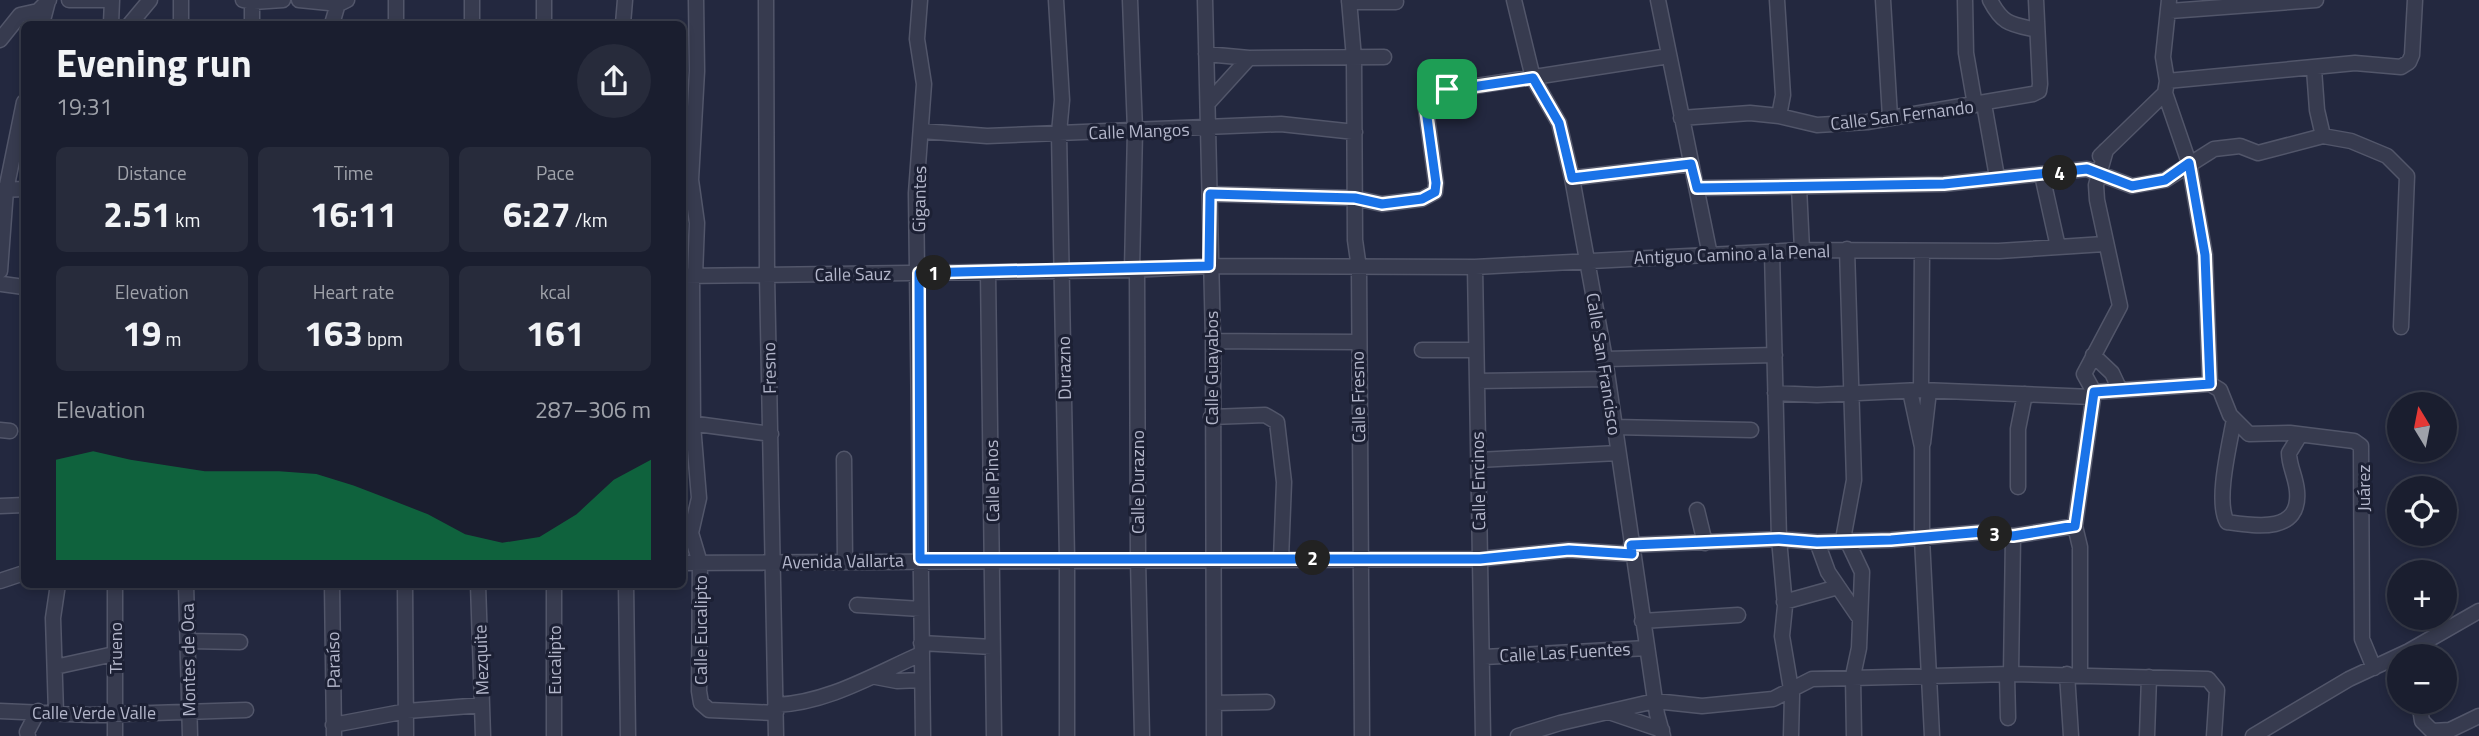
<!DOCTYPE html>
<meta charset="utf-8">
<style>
body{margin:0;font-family:"Titillium Web",sans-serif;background:#272b3b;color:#f1f3f6;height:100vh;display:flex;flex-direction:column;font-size:26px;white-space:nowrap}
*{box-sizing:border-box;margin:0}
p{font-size:23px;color:#9fa2aa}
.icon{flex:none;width:38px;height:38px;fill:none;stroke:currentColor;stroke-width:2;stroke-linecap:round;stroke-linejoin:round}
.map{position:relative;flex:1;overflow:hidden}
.side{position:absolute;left:21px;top:21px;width:665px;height:567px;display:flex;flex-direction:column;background:#1a1e2f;border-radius:10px;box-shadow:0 4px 10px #0003,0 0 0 2px #383c4b}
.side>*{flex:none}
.needle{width:46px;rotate:350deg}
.fabs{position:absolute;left:2387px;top:392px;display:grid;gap:14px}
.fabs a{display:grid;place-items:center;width:70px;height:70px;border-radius:50%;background:#1a1e2f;box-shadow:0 4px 10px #0003,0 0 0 2px #383c4b;font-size:35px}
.pin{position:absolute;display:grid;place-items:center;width:60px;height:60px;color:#fff;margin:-30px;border-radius:14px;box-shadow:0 4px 10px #0006}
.km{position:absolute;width:35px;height:35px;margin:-18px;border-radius:50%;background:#222;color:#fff;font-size:19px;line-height:35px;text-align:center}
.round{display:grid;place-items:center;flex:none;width:74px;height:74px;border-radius:37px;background:#272b3b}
.summary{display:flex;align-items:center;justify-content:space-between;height:119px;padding:0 35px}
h1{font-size:38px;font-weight:700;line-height:52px}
.stats{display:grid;grid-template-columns:repeat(3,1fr);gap:10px;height:119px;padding:7px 35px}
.stats div{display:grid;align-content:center;border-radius:10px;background:#272b3b;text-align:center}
.stats b{font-size:35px;font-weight:700}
.stats small{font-size:19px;font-weight:400}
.stats p{font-size:19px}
.chart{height:196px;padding:14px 35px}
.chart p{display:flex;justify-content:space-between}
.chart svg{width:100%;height:126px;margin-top:7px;fill:#0b8043;opacity:.7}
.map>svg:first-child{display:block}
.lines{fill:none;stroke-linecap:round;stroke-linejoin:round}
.minor-casing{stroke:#52566a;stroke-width:17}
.minor{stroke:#373b4f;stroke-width:14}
.route-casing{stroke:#fff;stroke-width:14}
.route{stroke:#1a73e8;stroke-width:9}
.labels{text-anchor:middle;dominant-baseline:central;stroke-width:6;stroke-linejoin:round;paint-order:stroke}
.street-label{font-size:18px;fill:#b3b6ca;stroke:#1c2034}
</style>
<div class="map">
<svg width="2479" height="736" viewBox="0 0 2479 736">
<rect width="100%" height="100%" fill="#23283f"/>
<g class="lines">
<g class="minor-casing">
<path id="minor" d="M 69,0 L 104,0
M 181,0 L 181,24
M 243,0 L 252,2 L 283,0
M 299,0 L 339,4 L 347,0
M 472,0 L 472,24
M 766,0 L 767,275 L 776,736
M 920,0 L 917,39 L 924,84 L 916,193 L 923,736
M 1056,0 L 1062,100 L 1059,133 L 1067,559 L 1067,736
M 1130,0 L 1135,130 L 1132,270
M 1205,0 L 1213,341 L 1214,736
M 1349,0 L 1354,58 L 1355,240 L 1359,268 L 1362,736
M 1514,0 L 1533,78 L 1559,123 L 1572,178 L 1605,359 L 1657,714 L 1663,736
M 1658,0 L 1710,255
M 1777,0 L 1783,95 L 1779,116
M 1883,0 L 1890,117
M 1965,0 L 1966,53 L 1975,105
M 1990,0 C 2003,25 2011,24 2037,30
M 2169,0 L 2163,57 L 2167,81 L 2165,93 L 2189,163 L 2205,255 L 2210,384
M 252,2 L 252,24
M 1349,2 L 1396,2
M 2170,11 L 2316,0
M 42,24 L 48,1
M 111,24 L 112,0
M 130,24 L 150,0
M 332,24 L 339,0
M 396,24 L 396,0
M 544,24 L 544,0
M 623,24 L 625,0
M 0,40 L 20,15 L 38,11 L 49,0
M 1206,54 L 1249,58 L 1384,57
M 2314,69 L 2317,110 L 2323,136
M 2167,81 L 2355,63 L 2401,67 L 2409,62 L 2412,55 L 2415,0
M 1209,102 L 1249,58
M 1984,104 L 1997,177
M 1681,118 L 1750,113 L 1779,116 L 1817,125 L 1867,122 L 2033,94 L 2039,91 L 2040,84 L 2036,0
M 922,131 L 987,136 L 1281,124 L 1355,132
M 2100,156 L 2165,93
M 2042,175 L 2058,247
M 1572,178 L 1691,164
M 1799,187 L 1802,250
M 1697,188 L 1944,184 L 2087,169 L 2132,186 L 2165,180 L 2214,149 L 2240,146 L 2258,153 L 2323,136 L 2351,141 L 2387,156 L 2407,176 L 2401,327
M 0,190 L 24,189
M 1210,194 L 1355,198 L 1382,204 L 1422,199 L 1435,192 L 1436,183 L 1426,109 L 1431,93 L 1669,56
M 1847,249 L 1854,480 L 1844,534 L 1862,572 L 1859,648 L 1853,676 L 1854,736
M 1772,252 L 1779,539 L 1785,606 L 1782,636 L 1792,695 L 1791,736
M 1475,267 L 1483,736
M 1137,270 L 1138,560 L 1142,736
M 0,271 L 6,190 L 24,102
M 988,272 L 994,736
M 682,276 L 1132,270 L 1209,266 L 1475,267 L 1802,250 L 1999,251 L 2104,244
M 692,276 L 693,425 L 699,498 L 691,533 L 700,563 L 699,691 L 701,703 L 709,710 L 776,713
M 695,276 L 697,223 L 691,180 L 697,71 L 696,0
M 2,284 L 24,287
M 1213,341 L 1357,342
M 1422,350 L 1476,350
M 2093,355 L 2112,373 L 2120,390
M 1605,359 L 1775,355
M 1477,381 L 1608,379
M 2210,384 L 2220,390 L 2230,415 L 2249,434 L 2290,433 L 2354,441 L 2361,446 L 2362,639 L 2374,668
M 1921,390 L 1922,251
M 1910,391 L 1922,447 L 1922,539 L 1932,736
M 2094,392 L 2084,374 L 2120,306 L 2097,200 L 2096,185 L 2106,150
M 2094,392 L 2210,384
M 1775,393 L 1817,395 L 1921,390 L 2092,397
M 1211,417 L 1265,415 L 1277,422 L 1284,482 L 1281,559
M 2234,419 C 2230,443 2215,501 2227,522 C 2255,526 2301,534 2297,491 C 2296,477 2289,466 2289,453 L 2300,435
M 682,422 L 771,434
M 1614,427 L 1751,430
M 0,430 L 10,431
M 1923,443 L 1929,391
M 844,459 L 845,561
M 1478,460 L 1618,453
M 2018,487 L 2018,429 L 2025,394
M 0,506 L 24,505
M 1697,510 L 1705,543
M 1817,542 L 1828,572 L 1858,616
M 1631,545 L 1779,539 L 1817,542 L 1891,540 L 1983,532 L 2013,536 L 2075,526
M 682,563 L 1480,559 L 1568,550 L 1632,554
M 0,581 L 24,573
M 115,584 L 115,736
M 186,584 L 190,736
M 332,584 L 334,736
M 405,584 L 406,736
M 478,584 L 483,736
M 626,584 L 628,736
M 1784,602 L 1838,587
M 857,605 L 921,609
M 1642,621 L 1738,615
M 189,641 L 240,642
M 921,643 L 992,647
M 1484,657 L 1647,648
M 55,667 L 114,654
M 2011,674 L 2013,536
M 2067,674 L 2071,736
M 2080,674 L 2080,547 L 2075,526 L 2094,392
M 2007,675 L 2008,718
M 876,677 L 897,681 L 922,680
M 2419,702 L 2422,721 L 2432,731 L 2450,730 L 2479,716
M 1214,703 L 1267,702
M 776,705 C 828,703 875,674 921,654
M 0,711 L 91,715 L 246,710
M 1609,712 L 1662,730
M 56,713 L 53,618 L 58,584
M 333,725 L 407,711 L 482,705
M 28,736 L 27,732 L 38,711
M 554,736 L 554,584
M 1518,736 L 1560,723 L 1655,701 L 1702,706 L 1773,699 L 1812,679 L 2011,674 L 2208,679 L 2217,690 L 2214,736
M 2147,736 L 2149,677
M 2253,736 L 2349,679 L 2409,651 L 2479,611"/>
</g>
<use href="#minor" class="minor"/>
</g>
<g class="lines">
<g class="route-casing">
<path id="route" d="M 1533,78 L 1559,123 L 1572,178 L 1691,164 L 1697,188 L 1944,184 L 2087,169 L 2132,186 L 2165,180 L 2189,163 L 2205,255 L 2210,384 L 2094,392 L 2075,526 L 2013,536 L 1983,532 L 1891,540 L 1817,542 L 1779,539 L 1631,545 L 1632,554 L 1569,550 L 1480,559 L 920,559 L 919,273 L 1209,266 L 1210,194 L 1355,198 L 1382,204 L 1422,199 L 1435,192 L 1436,183 L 1426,110 L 1431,93 Z"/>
</g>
<use href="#route" class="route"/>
</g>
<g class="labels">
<g class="street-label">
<text transform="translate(1902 115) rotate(-7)">Calle San Fernando</text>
<text transform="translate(1139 131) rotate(-2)">Calle Mangos</text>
<text transform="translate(919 199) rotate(-89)">Gigantes</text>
<text transform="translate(1732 254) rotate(-2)">Antiguo Camino a la Penal</text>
<text transform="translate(853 274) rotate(-1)">Calle Sauz</text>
<text transform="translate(1604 364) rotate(81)">Calle San Francisco</text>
<text transform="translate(769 368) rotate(-91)">Fresno</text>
<text transform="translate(1064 368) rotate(-91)">Durazno</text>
<text transform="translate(1211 368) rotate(-90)">Calle Guayabos</text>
<text transform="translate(1358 397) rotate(-91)">Calle Fresno</text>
<text transform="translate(992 481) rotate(-91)">Calle Pinos</text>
<text transform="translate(1478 481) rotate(-91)">Calle Encinos</text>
<text transform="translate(1137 482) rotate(-90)">Calle Durazno</text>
<text transform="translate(2363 488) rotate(-90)">Juárez</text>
<text transform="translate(843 561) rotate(-1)">Avenida Vallarta</text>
<text transform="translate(700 630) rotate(-90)">Calle Eucalipto</text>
<text transform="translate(115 648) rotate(-90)">Trueno</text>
<text transform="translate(1565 652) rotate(-3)">Calle Las Fuentes</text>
<text transform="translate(188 660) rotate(-91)">Montes de Oca</text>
<text transform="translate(333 660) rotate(-91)">Paraíso</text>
<text transform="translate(481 660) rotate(-92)">Mezquite</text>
<text transform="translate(554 660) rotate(-90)">Eucalipto</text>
<text x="94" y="712">Calle Verde Valle</text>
</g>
</g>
</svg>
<div class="fabs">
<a><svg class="needle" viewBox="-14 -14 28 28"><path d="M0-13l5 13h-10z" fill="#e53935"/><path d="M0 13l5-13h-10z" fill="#9fa2aa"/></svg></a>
<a><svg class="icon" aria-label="locate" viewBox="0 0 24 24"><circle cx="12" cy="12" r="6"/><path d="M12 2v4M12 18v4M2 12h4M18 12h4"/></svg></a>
<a>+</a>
<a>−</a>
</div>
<div class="pin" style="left:1447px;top:89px;background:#1e9e55"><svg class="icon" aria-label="arrive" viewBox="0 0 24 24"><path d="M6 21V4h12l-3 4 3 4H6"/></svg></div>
<b class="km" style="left:934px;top:273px">1</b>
<b class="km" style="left:1313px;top:558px">2</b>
<b class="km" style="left:1995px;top:534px">3</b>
<b class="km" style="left:2060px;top:173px">4</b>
<section class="side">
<div class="summary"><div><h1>Evening run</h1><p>19:31</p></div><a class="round"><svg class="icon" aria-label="share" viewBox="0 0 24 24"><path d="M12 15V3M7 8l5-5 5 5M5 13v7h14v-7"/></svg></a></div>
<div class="stats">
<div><p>Distance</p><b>2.51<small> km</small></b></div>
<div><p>Time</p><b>16:11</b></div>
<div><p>Pace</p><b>6:27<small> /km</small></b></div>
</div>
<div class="stats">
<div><p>Elevation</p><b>19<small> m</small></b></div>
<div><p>Heart rate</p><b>163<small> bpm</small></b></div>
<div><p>kcal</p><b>161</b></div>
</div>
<div class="chart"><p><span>Elevation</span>287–306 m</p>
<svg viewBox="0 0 160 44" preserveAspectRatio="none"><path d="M0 44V9L10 6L20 9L30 11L40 13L50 13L60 13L70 14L80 18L90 23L100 28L110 35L120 38L130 36L140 28L150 16L160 9V44z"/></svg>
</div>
</section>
</div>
